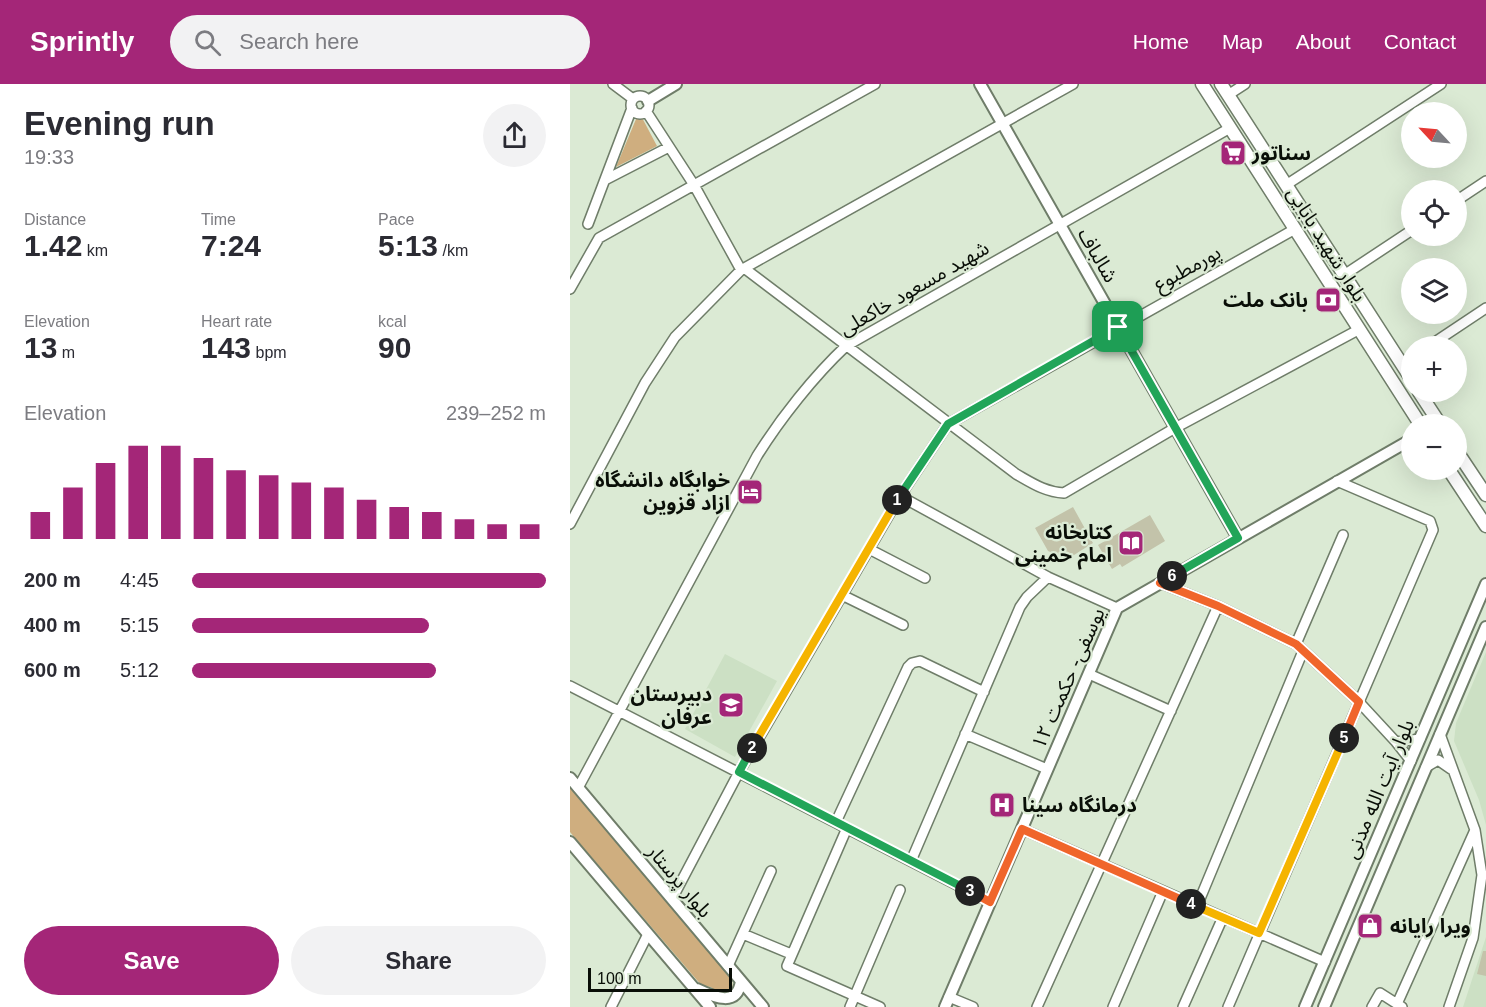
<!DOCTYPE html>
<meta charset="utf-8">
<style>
body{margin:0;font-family:Arial,"Noto Sans Arabic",sans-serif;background:#f2f2f3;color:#2b2b33;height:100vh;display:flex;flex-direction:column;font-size:22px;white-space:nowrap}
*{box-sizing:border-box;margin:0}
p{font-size:20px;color:#7c7c81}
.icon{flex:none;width:33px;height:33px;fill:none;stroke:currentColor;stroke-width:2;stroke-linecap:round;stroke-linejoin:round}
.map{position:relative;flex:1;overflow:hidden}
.side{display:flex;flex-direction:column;background:#fff;width:570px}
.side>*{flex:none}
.needle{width:39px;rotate:296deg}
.tools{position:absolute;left:831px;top:18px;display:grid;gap:12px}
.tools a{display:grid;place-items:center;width:66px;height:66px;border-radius:50%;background:#fff;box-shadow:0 6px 24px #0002;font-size:30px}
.scale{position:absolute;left:18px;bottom:15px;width:144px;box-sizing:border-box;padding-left:6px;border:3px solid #090e07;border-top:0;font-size:16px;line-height:21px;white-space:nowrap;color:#090e07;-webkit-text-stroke:4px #dbead4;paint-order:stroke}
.pin{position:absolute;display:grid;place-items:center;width:51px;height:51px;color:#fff;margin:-26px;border-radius:12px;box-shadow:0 3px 9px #0006}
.km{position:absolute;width:30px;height:30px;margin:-15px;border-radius:50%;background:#222;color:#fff;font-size:16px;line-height:30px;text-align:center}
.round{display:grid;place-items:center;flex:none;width:63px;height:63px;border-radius:32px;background:#f2f2f3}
.summary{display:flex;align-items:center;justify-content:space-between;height:102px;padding:0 24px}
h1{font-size:33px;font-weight:800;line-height:45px}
.metrics{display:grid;grid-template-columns:repeat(3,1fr);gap:9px;height:102px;padding:6px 24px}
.metrics div{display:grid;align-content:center}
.metrics b{font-size:30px;font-weight:800}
.metrics small{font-size:16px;font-weight:400}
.metrics p{font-size:16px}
.chart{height:168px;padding:12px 24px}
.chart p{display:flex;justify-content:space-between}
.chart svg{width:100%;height:108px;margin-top:6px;stroke:#a42678;stroke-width:6}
.action{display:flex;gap:12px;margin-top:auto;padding:12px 24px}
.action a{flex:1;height:69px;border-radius:36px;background:#a42678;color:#fff;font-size:24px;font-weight:800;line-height:69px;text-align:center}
.action a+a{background:#f2f2f3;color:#2b2b33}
ul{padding:0 24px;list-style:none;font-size:20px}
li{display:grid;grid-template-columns:96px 72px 1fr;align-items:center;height:45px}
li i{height:15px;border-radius:8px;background:#a42678}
header{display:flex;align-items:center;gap:36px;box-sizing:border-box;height:84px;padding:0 30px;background:#a42678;color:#fff}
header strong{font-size:28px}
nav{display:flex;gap:33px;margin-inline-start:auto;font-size:21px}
.search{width:420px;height:54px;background:#f2f2f3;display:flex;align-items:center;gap:15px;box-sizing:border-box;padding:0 21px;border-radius:33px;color:#7c7c81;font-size:22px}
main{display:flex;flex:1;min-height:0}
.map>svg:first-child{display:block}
.built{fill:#cce0c4}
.green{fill:#cfae7f}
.building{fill:#c3c3aa}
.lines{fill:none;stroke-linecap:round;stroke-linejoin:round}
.minor-casing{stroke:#6f7d69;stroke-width:12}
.tertiary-casing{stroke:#6f7d69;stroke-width:14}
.secondary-casing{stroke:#6f7d69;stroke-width:15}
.minor{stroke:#fff;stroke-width:9}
.tertiary{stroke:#fff;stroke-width:10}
.secondary{stroke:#fff;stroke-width:12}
.split-1-casing{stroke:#fff;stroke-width:12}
.split-2-casing{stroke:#fff;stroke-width:12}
.split-3-casing{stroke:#fff;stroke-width:12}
.split-4-casing{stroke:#fff;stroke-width:12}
.split-5-casing{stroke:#fff;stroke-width:12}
.split-6-casing{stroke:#fff;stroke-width:12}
.split-7-casing{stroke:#fff;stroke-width:12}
.split-1{stroke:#22a559;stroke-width:8}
.split-2{stroke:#f5b400;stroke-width:8}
.split-3{stroke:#22a559;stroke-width:8}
.split-4{stroke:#f0652b;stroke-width:8}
.split-5{stroke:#f5b400;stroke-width:8}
.split-6{stroke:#f0652b;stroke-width:8}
.split-7{stroke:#22a559;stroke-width:8}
.labels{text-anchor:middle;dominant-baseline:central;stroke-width:4.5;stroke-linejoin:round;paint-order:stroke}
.poi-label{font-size:20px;font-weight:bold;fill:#090e07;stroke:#dbead4;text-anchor:end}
.street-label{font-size:20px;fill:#090e07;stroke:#dbead4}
</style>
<header>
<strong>Sprintly</strong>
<div class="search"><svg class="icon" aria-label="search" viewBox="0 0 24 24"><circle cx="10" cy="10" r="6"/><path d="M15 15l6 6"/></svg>Search here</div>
<nav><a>Home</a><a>Map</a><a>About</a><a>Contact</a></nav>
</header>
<main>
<section class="side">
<div class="summary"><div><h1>Evening run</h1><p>19:33</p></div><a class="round"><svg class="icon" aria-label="share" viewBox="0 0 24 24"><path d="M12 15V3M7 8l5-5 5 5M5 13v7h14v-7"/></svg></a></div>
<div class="metrics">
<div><p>Distance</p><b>1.42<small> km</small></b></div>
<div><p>Time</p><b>7:24</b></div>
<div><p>Pace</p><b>5:13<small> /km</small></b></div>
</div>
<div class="metrics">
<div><p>Elevation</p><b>13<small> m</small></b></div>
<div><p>Heart rate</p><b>143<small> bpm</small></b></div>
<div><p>kcal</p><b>90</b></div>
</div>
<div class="chart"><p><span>Elevation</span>239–252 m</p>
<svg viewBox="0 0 160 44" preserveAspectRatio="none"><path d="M5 44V33M15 44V23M25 44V13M35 44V6M45 44V6M55 44V11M65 44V16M75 44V18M85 44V21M95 44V23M105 44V28M115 44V31M125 44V33M135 44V36M145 44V38M155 44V38"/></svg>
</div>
<ul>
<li><b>200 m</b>4:45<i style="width:100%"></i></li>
<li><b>400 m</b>5:15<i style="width:67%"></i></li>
<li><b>600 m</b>5:12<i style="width:69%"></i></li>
</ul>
<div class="action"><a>Save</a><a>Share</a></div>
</section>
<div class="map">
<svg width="916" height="923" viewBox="0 0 916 923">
<rect width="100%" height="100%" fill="#dbead4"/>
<path class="built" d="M 916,568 L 916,741 L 909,716 L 884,657 L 886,639 Z
M 155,570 L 207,597 L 165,673 L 115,645 Z
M 916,853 L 916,923 L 893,923 Z"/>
<path class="green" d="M 69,28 L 87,62 L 46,83 Z
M 0,704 L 162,895 L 163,909 L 149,911 L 141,903 L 132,902 L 0,748 Z"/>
<path class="building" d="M 503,423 L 523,459 L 504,471 L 490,472 L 478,467 L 465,444 Z
M 580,431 L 595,457 L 552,483 L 550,480 L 542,485 L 528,461 Z
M 913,867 L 916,867 L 916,892 L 907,890 Z"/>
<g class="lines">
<g class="minor-casing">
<path id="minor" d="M 43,0 L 63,15
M 658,11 L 675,0
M61 21a9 9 0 1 1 18 0a9 9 0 1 1-18 0Z
M 76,27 L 124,101 L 171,186
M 35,96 L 99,63
M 716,101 L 871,0
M 886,117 L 916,97
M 18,140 L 62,24
M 174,184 L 446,390 C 462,399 475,408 494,409 L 605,344 L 788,246
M 774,191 L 842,146
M 0,205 L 29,154 L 305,0
M 859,262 L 916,224
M 330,412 L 478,493 L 547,524
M 0,440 L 75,299 L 105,253 L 171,186 L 503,0
M 299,465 L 355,494
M 590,499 L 648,522 L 726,560 L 789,618 L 826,658 L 841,677
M 272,511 L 333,541
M 726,560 L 773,451
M 519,590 L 601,627
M 0,602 L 420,818
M 395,650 L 477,685
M 870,650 L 905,746 L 912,791 L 903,854 L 879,923
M 826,658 L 850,655
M 856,683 L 868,676 L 881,685
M 8,704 L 187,372 C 210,335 244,292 276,262 L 660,44
M 266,738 L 338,583 L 342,579 L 350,577 L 414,608
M 277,744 L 217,882 L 310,923
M 452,745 L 755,878
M 341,777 L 450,523 L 457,513 L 478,493
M 102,815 L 169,688 L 330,412 L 378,340 L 725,145
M 627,822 L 733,567
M 173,850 L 221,870
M 158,882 L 201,787
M 379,913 L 403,923
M 827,920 L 905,746
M 41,923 L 78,850
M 280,923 L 330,806
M 467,923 L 648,522
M 543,923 L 593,807
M 613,923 L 653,833
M 658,923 L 863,446 L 860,437 L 767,397
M 802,923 L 810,909 L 832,923"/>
</g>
<g class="tertiary-casing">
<path id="tertiary" d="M 410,0 L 668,454
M 78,17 L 106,0
M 0,694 L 193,923
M 0,758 L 140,923
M 127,905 C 146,914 167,923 171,897
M 375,923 L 547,524 L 842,355
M 735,923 L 916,500
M 754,923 L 916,543"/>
</g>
<g class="secondary-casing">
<path id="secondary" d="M 632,0 L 850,340
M 651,0 L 842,296
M 849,308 L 870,340
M 886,366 L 916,411
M 879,386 L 916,442"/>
</g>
<use href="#minor" class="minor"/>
<use href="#tertiary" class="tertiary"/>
<use href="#secondary" class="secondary"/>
</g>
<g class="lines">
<g class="split-1-casing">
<path id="split-1" d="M 327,416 L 378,340 L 548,243"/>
</g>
<g class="split-2-casing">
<path id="split-2" d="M 182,664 L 327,416"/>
</g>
<g class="split-3-casing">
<path id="split-3" d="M 182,664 L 169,688 L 400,807"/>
</g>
<g class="split-4-casing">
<path id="split-4" d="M 400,807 L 420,818 L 452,745 L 621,820"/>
</g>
<g class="split-5-casing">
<path id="split-5" d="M 621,820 L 689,849 L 774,654"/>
</g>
<g class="split-6-casing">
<path id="split-6" d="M 602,492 L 590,499 L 648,522 L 726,560 L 789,618 L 774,654"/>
</g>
<g class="split-7-casing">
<path id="split-7" d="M 548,243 L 668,454 L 602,492"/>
</g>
<use href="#split-1" class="split-1"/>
<use href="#split-2" class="split-2"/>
<use href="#split-3" class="split-3"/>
<use href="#split-4" class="split-4"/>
<use href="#split-5" class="split-5"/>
<use href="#split-6" class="split-6"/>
<use href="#split-7" class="split-7"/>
</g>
<defs>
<g id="supermarket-square" transform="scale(1.35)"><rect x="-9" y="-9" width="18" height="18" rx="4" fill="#a42678" stroke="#dbead4"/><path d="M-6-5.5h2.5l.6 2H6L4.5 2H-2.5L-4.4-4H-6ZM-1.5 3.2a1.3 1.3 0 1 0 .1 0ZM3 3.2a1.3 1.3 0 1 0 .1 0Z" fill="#fff"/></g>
<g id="bank-square" transform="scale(1.35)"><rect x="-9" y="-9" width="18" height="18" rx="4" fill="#a42678" stroke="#dbead4"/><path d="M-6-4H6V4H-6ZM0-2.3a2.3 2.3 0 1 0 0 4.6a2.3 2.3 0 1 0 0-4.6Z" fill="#fff"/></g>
<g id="hotel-square" transform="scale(1.35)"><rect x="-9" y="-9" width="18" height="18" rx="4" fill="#a42678" stroke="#dbead4"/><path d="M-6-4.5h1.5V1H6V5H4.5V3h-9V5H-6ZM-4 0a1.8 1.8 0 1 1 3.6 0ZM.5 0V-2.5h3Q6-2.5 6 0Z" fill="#fff"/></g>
<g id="library-square" transform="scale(1.35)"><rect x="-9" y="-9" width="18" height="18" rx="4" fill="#a42678" stroke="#dbead4"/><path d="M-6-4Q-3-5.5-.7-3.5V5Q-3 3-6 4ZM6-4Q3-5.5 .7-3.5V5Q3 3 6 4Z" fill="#fff"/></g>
<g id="school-square" transform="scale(1.35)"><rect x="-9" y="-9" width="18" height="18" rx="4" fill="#a42678" stroke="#dbead4"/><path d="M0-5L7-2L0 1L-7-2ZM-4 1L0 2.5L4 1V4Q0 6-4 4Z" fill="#fff"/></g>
<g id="hospital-square" transform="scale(1.35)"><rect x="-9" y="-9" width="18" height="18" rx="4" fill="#a42678" stroke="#dbead4"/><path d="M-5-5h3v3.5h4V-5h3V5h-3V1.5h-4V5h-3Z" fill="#fff"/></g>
<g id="shop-square" transform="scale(1.35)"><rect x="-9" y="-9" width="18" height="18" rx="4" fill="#a42678" stroke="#dbead4"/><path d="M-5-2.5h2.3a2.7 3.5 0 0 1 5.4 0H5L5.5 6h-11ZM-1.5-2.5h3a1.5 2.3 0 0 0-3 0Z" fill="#fff"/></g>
</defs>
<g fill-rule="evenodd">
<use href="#supermarket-square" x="663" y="69"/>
<use href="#bank-square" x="758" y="216"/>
<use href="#hotel-square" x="180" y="408"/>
<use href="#library-square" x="561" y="459"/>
<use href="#school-square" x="161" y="621"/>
<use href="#hospital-square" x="432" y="721"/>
<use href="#shop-square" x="800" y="842"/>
</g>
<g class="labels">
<g class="poi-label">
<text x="682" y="69" text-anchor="start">سناتور</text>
<text x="738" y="216">بانک ملت</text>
<text x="160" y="396">خوابگاه دانشگاه<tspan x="160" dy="23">ازاد قزوین</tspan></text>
<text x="542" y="448">کتابخانه<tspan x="542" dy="23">امام خمینی</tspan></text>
<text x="142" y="610">دبیرستان<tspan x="142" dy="23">عرفان</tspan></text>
<text x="452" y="721" text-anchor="start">درمانگاه سینا</text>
<text x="820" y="842" text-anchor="start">ویرا رایانه</text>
</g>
<g class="street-label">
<text transform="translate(757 160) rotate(58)">بلوار شهید بابایی</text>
<text transform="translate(528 171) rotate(60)">شالباف</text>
<text transform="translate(617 184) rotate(-29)">پورمطبوع</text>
<text transform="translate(344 204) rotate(-30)">شهید مسعود خاکعلی</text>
<text transform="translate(498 594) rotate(-66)">یوسفی- حکمت ۱۲</text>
<text transform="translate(809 705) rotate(-67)">بلوار آیت الله مدنی</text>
<text transform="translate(110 797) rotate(50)">بلوار پرستار</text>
</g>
</g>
</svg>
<div class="tools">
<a><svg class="needle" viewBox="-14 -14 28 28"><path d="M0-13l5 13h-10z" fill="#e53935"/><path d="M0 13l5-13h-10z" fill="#7c7c81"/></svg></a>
<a><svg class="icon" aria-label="locate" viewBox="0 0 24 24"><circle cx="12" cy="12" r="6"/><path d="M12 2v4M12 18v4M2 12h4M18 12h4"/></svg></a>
<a><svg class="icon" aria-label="layers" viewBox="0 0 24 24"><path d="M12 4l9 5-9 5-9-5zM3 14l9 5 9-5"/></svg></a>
<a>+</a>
<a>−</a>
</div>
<div class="scale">100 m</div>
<div class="pin" style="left:548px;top:243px;background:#1e9e55"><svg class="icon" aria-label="arrive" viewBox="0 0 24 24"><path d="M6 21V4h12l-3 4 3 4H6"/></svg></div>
<b class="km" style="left:327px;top:416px">1</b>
<b class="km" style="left:182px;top:664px">2</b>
<b class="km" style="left:400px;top:807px">3</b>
<b class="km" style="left:621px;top:820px">4</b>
<b class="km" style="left:774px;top:654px">5</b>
<b class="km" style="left:602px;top:492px">6</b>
</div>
</main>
